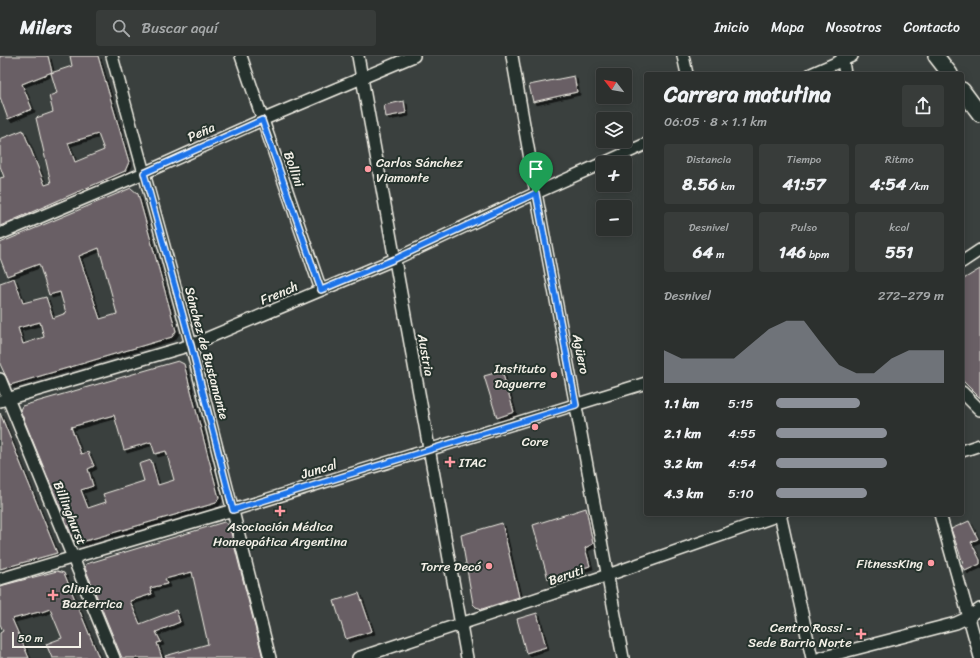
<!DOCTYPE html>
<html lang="es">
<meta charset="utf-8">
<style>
body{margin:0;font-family:Sriracha,sans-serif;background:#383c3a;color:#f1f3f6;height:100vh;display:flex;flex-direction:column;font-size:15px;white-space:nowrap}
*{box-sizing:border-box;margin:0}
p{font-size:13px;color:#a6a9aa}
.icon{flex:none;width:22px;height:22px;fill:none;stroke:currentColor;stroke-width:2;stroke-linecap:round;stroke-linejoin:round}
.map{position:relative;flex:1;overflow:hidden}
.drawer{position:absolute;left:644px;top:16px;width:320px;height:444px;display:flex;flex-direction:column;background:#2c302e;border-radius:4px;box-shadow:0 2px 10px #0003,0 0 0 1px #484b4a}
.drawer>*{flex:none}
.needle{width:26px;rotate:301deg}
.fabs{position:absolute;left:596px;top:12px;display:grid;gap:8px}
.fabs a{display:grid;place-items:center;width:36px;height:36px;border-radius:4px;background:#2c302e;box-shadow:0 2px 10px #0003,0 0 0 1px #484b4a;font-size:20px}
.scale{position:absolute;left:12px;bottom:10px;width:69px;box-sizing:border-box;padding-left:4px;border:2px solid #f4f1e8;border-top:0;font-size:11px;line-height:14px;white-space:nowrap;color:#f4f1e8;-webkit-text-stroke:3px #26332d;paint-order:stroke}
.pin{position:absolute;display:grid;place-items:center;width:34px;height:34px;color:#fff;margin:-41px -17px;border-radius:50% 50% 50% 0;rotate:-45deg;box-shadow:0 0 4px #0007}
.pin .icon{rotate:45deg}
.round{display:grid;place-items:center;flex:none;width:42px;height:42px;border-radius:4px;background:#383c3a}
.headline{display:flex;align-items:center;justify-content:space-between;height:68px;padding:0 20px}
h1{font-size:22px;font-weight:700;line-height:30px}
.stats{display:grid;grid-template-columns:repeat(3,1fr);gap:6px;height:68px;padding:4px 20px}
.stats div{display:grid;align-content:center;border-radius:4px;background:#383c3a;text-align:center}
.stats b{font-size:17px;font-weight:700}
.stats small{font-size:11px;font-weight:400}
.stats p{font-size:11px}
.chart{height:112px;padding:8px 20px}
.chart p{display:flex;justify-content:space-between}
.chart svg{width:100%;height:72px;margin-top:4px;fill:#8c9099;opacity:.7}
ul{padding:0 20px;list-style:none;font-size:13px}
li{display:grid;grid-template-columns:64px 48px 1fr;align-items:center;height:30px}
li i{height:10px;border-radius:5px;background:#8c9099}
header{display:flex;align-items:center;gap:24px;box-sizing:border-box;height:56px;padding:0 20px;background:#2c302e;border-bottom:1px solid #484b4a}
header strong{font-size:19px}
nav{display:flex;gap:22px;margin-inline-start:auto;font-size:14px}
.search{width:280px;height:36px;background:#383c3a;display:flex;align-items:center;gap:10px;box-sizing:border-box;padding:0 14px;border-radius:4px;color:#a6a9aa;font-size:15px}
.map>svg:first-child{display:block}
.building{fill:#695f65;stroke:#f4f1e8;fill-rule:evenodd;filter:url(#shadow)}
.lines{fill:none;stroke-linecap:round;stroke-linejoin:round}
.street-casing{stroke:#f4f1e8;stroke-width:14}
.secondary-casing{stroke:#f4f1e8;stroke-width:18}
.street{stroke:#26332d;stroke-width:11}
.secondary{stroke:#26332d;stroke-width:15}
.route-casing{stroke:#fff;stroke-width:8}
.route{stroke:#1a73e8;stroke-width:5}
.poi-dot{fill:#ff9aa2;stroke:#26332d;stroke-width:1.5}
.labels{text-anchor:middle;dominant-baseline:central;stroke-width:4;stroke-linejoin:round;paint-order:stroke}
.street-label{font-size:13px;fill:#f4f1e8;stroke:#26332d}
.poi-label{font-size:13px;fill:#f4f1e8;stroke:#26332d;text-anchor:end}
</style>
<header>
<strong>Milers</strong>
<div class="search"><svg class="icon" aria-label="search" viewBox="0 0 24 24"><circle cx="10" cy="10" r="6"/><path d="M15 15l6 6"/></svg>Buscar aquí</div>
<nav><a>Inicio</a><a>Mapa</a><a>Nosotros</a><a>Contacto</a></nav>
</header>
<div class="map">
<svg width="980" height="602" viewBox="0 0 980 602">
<defs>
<filter id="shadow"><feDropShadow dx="3" dy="3" stdDeviation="0" flood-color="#0009"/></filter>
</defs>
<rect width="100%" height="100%" fill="#3a403e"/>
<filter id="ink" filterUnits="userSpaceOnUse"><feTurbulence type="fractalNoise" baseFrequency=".025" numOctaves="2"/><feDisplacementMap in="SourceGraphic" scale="8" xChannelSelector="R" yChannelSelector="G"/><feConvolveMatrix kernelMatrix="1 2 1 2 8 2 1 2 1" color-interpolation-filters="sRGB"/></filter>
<g filter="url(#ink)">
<path class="building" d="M 0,0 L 48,0 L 52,16 L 22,28 L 32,53 L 8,63 L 0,41 Z
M 70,0 L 98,0 L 129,106 L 125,115 L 0,170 L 0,122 L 4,121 L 0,110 L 0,83 L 23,74 L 45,129 L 51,127 L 36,62 L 53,56 L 49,40 L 57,37 L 51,17 L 72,10 ZM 98,78 L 104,94 L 75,106 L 68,87 Z
M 574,20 L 577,36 L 533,46 L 529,29 Z
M 404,45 L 406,57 L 386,61 L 384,49 Z
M 131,132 L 138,138 L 176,275 L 172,281 L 10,329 L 0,308 L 0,227 L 14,222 L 23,247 L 46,241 L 53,262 L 66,257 L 60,236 L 49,239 L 39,208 L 7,220 L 0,202 L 0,187 ZM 99,192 L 117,258 L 100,263 L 79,200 ZM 40,266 L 44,281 L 23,288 L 18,272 Z
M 980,213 L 980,342 L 962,324 L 962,224 Z
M 178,305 L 184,308 L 219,442 L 216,447 L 78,487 L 74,485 L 20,354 L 22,350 ZM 114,359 L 124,394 L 151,386 L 155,398 L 166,395 L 174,424 L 158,429 L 151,404 L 139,408 L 144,425 L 103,438 L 106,446 L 88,452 L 81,434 L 93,430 L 88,413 L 94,410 L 88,396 L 81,398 L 71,371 Z
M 502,315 L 514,356 L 497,362 L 484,320 Z
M 0,357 L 57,497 L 0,513 Z
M 586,452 L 593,488 L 585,492 L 590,510 L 548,523 L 533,469 Z
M 969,465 L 978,483 L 971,486 L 980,504 L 980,508 L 965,515 L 961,509 L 963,507 L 951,473 Z
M 224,466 L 229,469 L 263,602 L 166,602 L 165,600 L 208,588 L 192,516 L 165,523 L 167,528 L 150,532 L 152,538 L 130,545 L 140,568 L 176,554 L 180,566 L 156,576 L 161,586 L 157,587 L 162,602 L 122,602 L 85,512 L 86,508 Z
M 502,467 L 519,541 L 482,553 L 476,551 L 473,548 L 461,479 Z
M 57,515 L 64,517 L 99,602 L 52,602 L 46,588 L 62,582 L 50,553 L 39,557 L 39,556 L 12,563 L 29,602 L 0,602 L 0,577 L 3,575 L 0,568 L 0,530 Z
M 359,537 L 372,575 L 346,583 L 334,545 Z
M 537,557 L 546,591 L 526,597 L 517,563 Z"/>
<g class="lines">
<g class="street-casing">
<path id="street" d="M 112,0 L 191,289 L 270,602
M 241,0 L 321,234
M 358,0 L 467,602
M 512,0 L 536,137 L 623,602
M 683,0 L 687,18
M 842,0 L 845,18
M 811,18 L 852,0
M 604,107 L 646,88
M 0,178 L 144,117 L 262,64 L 414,0
M 962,206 L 980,194
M 0,323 L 114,602
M 962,336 L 980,354
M 0,345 L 191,289 L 395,203 L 536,137 L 603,107
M 962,395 L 980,389
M 780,458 L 812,602
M 940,458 L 980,601
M 0,523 L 233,454 L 646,327
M 358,602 L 608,519 L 782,458
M 820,602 L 956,567 L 969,561 L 980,553"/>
</g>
<g class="secondary-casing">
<path id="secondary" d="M 936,0 L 950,18
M 962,34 L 980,58"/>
</g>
<use href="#street" class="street"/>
<use href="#secondary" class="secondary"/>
</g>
</g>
<g class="lines" filter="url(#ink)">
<g class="route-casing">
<path id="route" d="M 262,64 L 321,234 L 395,203 L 536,137 L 576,349 L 233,454 L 191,289 L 144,117 Z"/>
</g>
<use href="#route" class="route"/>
</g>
<g class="poi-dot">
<circle cx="368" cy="113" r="4"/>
<circle cx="554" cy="319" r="4"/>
<circle cx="535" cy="371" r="4"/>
<path d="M448 400h4v4h4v4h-4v4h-4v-4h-4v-4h4z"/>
<path d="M278 449h4v4h4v4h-4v4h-4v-4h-4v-4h4z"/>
<circle cx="931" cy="507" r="4"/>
<circle cx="489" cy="510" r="4"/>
<path d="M51 533h4v4h4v4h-4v4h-4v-4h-4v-4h4z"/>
<path d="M859 572h4v4h4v4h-4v4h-4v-4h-4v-4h4z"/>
</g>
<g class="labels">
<g class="street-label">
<text transform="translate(201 76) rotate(-24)">Peña</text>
<text transform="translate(294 113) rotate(71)">Bollini</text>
<text transform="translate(279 237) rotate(-23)">French</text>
<text transform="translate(207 297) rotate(75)">Sánchez de Bustamante</text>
<text transform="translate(581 298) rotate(79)">Agüero</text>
<text transform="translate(426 299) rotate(80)">Austria</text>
<text transform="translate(319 413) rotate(-17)">Juncal</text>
<text transform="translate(70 457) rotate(68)">Billinghurst</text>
<text transform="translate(566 519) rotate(-19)">Beruti</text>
</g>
<g class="poi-label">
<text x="376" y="106" text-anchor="start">Carlos Sánchez<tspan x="376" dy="15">Viamonte</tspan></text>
<text x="546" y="312">Instituto<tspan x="546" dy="15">Daguerre</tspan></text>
<text x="535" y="385" text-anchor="middle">Core</text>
<text x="459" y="406" text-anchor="start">ITAC</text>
<text x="280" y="470" text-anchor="middle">Asociación Médica<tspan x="280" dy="15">Homeopática Argentina</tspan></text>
<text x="923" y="507">FitnessKing</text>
<text x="481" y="510">Torre Decó</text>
<text x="62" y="532" text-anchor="start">Clinica<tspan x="62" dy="15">Bazterrica</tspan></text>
<text x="852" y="571">Centro Rossi -<tspan x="852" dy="15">Sede Barrio Norte</tspan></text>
</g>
</g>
</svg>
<div class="fabs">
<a><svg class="needle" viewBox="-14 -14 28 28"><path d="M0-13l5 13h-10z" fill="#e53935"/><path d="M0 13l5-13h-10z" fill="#a6a9aa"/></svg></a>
<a><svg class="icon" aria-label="layers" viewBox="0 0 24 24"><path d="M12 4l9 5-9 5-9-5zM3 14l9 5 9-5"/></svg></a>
<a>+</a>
<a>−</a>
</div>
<div class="scale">50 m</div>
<div class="pin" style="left:536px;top:137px;background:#1e9e55"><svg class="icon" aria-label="arrive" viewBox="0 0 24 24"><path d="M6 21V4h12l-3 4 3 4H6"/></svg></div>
<section class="drawer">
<div class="headline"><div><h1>Carrera matutina</h1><p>06:05 · 8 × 1.1 km</p></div><a class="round"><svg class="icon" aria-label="share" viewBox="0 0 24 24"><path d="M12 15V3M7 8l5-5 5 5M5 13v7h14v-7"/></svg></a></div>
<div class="stats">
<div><p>Distancia</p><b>8.56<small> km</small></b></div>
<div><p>Tiempo</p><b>41:57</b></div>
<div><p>Ritmo</p><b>4:54<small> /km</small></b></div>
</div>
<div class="stats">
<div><p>Desnivel</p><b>64<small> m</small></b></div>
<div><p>Pulso</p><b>146<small> bpm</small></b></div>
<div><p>kcal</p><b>551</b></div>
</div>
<div class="chart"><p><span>Desnivel</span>272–279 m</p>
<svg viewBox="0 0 160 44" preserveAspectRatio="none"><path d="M0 44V24L10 29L20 29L30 29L40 29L50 20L60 11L70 6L80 6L90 20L100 33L110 38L120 38L130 29L140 24L150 24L160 24V44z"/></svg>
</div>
<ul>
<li><b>1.1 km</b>5:15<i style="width:50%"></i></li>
<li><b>2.1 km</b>4:55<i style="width:66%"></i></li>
<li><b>3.2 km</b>4:54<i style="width:66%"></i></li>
<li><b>4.3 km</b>5:10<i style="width:54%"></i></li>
</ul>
</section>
</div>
